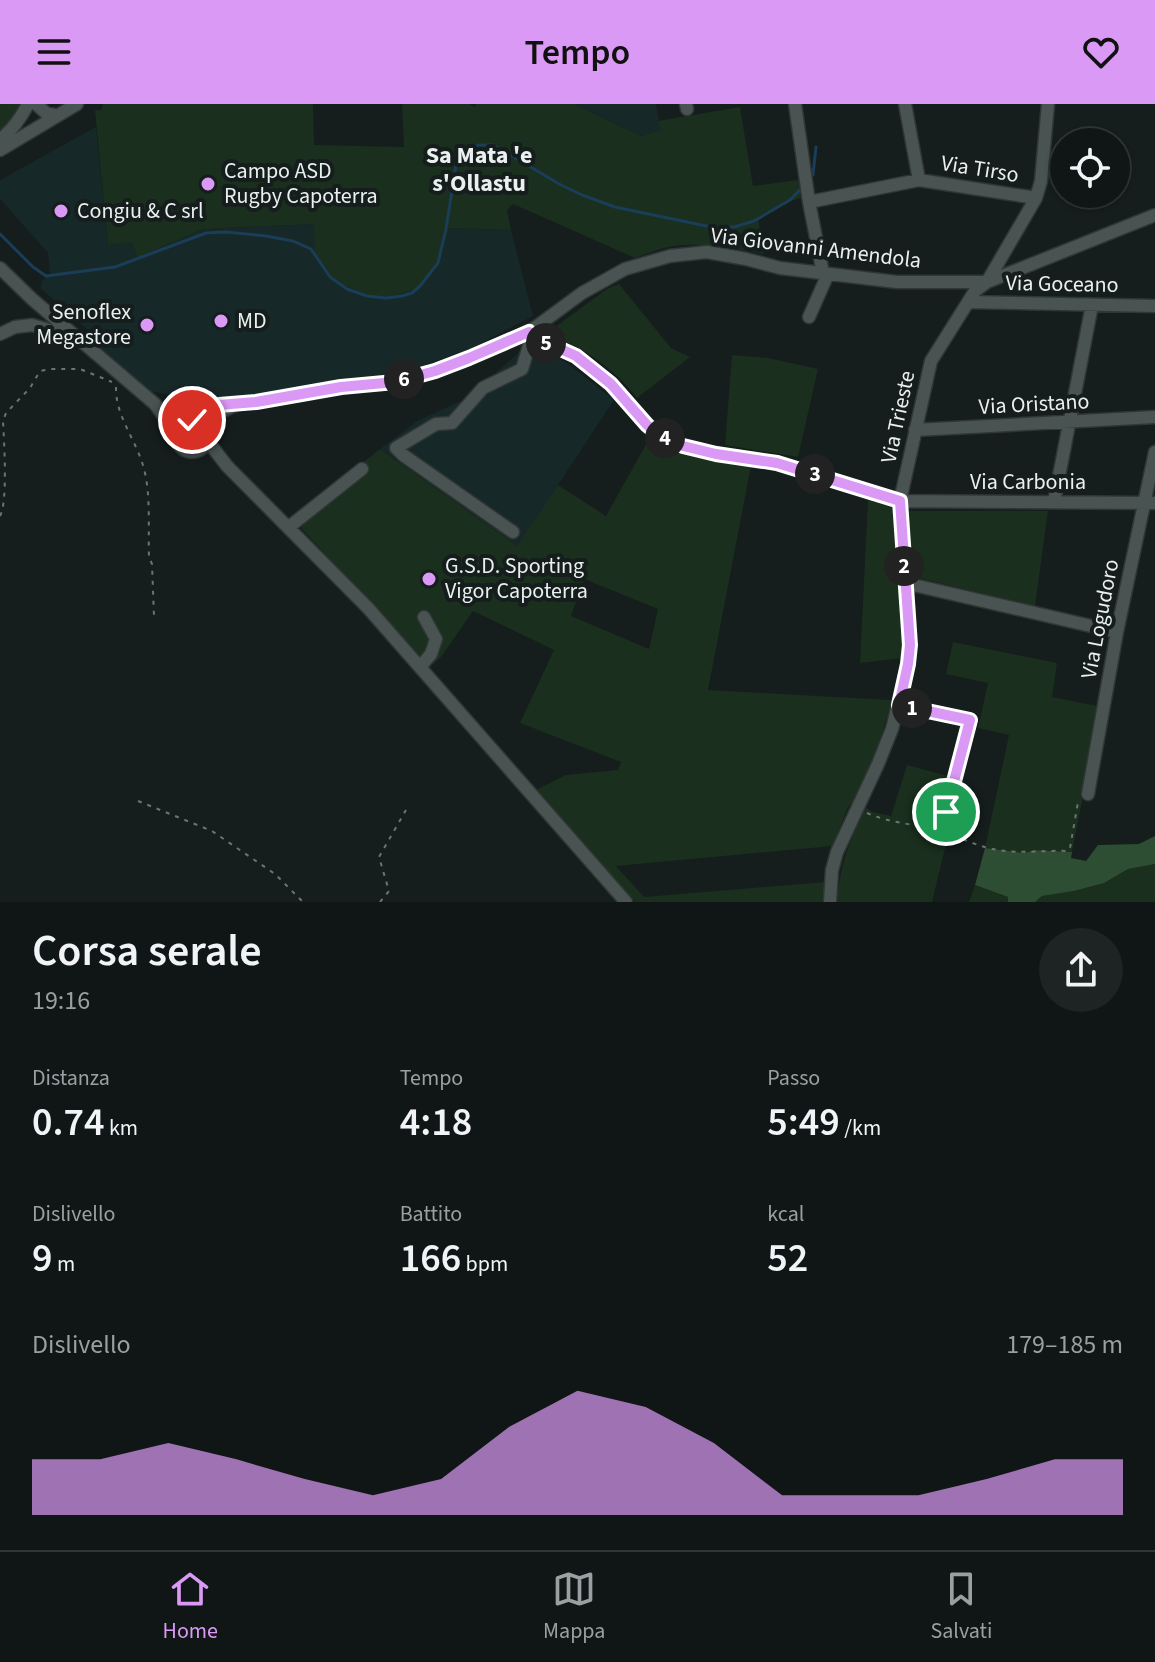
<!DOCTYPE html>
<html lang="it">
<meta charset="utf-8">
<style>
body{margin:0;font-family:"Source Sans 3",sans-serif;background:#1e2323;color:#f1f3f6;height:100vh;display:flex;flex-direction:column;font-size:30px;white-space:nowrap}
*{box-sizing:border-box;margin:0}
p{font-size:26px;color:#9c9fa1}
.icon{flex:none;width:44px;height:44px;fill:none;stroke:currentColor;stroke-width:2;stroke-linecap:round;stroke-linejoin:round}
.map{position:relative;height:798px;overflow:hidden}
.panel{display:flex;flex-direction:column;background:#101616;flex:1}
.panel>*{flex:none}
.fabs{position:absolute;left:1050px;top:24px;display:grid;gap:16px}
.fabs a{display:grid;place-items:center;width:80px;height:80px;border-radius:50%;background:#101616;box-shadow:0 2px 6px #0004,0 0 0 2px #303535;font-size:40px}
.pin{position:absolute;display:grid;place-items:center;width:68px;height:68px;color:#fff;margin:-34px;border:4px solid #fff;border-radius:50%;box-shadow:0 2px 8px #0007}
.km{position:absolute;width:40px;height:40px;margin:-20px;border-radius:50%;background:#222;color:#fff;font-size:22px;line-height:40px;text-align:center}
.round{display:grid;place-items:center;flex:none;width:84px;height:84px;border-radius:42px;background:#1e2323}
.summary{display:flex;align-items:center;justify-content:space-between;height:136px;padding:0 32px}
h1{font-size:44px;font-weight:600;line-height:60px}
.metrics{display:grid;grid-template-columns:repeat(3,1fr);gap:12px;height:136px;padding:8px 32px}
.metrics div{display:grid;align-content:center}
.metrics b{font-size:40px;font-weight:600}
.metrics small{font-size:22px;font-weight:400}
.metrics p{font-size:22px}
.chart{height:224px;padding:16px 32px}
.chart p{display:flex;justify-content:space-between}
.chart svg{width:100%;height:144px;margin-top:8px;fill:#db99f6;opacity:.7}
header{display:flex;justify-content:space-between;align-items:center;height:104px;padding:0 32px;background:#db99f6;color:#111;font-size:36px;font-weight:600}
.dock{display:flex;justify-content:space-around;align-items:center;height:112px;border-top:2px solid #303535;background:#101616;font-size:22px;color:#9c9fa1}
.dock a{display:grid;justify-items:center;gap:4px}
.dock .on{color:#db99f6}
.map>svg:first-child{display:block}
.built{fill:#172828}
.green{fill:#1a2f1d;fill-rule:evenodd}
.forest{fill:#2d4e32}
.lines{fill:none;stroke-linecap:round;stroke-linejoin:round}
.stream{stroke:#1a3d58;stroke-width:3}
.minor-casing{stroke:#303636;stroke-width:15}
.path{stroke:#6c7373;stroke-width:2;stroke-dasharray:4 6;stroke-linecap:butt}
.minor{stroke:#495352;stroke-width:12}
.route-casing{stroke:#fff;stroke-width:16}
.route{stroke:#db99f6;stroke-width:10}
.poi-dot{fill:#db99f6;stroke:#151d1d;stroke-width:3}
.labels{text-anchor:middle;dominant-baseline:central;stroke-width:8;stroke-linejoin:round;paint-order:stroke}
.street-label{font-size:22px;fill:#eaefef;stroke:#151d1d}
.poi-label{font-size:22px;fill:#eaefef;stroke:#151d1d;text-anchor:start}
.neighbourhood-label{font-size:24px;font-weight:bold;fill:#eaefef;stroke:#151d1d}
</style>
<header><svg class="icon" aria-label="menu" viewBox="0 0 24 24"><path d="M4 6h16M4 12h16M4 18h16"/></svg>Tempo<svg class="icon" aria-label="heart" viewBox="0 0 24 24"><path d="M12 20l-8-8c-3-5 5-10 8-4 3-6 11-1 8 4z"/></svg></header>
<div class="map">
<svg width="1155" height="798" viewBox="0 0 1155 798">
<rect width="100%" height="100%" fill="#151d1d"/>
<path class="built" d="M 574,0 L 656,0 L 660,26 L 641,32 Z
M 96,23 L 108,141 L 131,138 L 138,152 L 203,125 L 315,120 L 439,160 L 449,124 L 511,126 L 533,212 L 472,244 L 397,271 L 323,279 L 232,296 L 174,292 L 150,287 L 92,239 L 97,234 L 40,184 L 43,176 L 50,170 L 48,149 L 0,95 L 0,76 Z
M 520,248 L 553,252 L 567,259 L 614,296 L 517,443 L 380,345 L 417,317 L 463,296 Z"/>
<path class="green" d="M 0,0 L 24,0 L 0,30 Z
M 103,0 L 313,0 L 314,41 L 404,43 L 402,0 L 469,0 L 475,3 L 476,0 L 574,0 L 641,32 L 660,26 L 658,17 L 740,3 L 753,82 L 798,76 L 801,94 L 782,100 L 758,113 L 764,150 C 734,144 703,138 673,142 C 660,144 647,150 635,154 L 513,100 L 507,106 L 511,126 L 449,124 L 439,160 L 416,185 L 391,192 L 372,192 L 341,180 L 328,170 L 315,149 L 314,120 L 203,125 L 138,153 L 131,138 L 108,141 L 95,6 L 101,6 Z
M 619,180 L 671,244 L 690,253 L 637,294 C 615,266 585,243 551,232 L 551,226 L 607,185 Z
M 732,251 L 768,254 L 818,265 L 798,353 L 725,341 Z
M182 332a9 9 0 1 1 18 0a9 9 0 1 1-18 0Z
M 650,333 C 685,356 711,356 751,362 L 708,586 L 892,596 L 874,656 L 853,697 L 847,705 L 833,742 L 616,762 L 644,793 L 825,778 L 825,798 L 635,798 L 566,723 L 536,686 L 566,671 L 618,666 L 621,658 L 520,619 L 554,546 L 473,507 L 441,553 L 430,563 L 301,424 L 305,418 L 298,410 L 380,345 L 517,442 L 558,381 L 606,412 ZM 584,475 L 658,505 L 649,545 L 571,512 Z
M 868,395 L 893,403 L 903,519 L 903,554 L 860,559 Z
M 908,407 L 1048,407 L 1035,502 L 911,472 Z
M 953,538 L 1057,559 L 1052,593 L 1097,602 L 1088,667 L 1072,748 L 1034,746 L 1025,749 L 985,744 L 1009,631 L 978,624 L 988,579 L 946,570 Z
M 907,661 L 948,672 L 939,721 L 950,724 L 932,798 L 837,798 C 839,763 850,735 866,704 L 873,708 L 891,712 Z
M 1155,760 L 1155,798 L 1035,798 L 1042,792 L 1074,787 L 1104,779 L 1128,765 Z
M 975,781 L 1008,793 L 1008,798 L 969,798 Z"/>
<path class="forest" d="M 1155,732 L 1155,760 L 1128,765 L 1104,779 L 1074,787 L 1042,792 L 1035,798 L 1008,798 L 1008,793 L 975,781 L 985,744 L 1025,749 L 1034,746 L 1072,748 L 1071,754 L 1086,757 L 1098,741 L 1139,740 Z"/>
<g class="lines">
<path class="stream" d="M 813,71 L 816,43
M 0,130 L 33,163 L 46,172 L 115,163 L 206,129 L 226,128 L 266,132 L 293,137 L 311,145 L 330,173 L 347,185 L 367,192 L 386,194 L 402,192 L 412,189 L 420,182 L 438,159 L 446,125 L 456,61 L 460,50 L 469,43 L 479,41 L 493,41 L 561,81 L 582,91 L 615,103 L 711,123 L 734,123 L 754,117 L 790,96 L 800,86"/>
<g class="minor-casing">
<path id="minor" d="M 36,0 L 46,9 L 55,11
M 686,0 L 687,5
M 795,0 L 809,98 L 823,169
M 905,0 L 919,76
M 0,36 C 12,26 21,14 28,0
M 0,46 L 77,0
M 809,98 L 919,76 L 1036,94
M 0,164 L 32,195 L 155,300 L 176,329
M 968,198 L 1155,202
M 809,213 L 828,170
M 529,228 L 532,232 L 576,252 L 611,280 L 647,321 L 660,332 L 683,342 L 716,350 L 777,359 L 900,397 L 1155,399
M 0,230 L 15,223 L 32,221 L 69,232
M 192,316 L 219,301 L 256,298 L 341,283 L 395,278 L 435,267 L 529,228 L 582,189 L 625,165 L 670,152 L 707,148 L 746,155 L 780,164 L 897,178 L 987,178 L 1155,111
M176 332a16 16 0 1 1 32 0a16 16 0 1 1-32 0Z
M 915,326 L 1155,313
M 207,328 L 221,308 L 233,302
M 207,336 L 227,362 L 368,504 L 626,798
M 1054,398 L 1092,201
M 289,423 L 362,365
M 513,428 L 403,351 L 396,344 L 436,320 L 452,319 L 483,284 L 522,265 L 532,232
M 905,479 L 1117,528
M 420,563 L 431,550 L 436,535 L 424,513
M 899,601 L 970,616 L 946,708
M 1088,690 L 1117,528 L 1155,348
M 830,798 L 832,766 L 837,748 L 878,660 L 892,625 L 908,560 L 909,518 L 900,397 L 931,257 L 975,187 L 987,178 L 1036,94 L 1041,77 L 1048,0"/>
</g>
<path class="path" d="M 116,283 C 115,312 137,337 144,365 C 151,391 148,426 149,453 L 152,460 L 154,513
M 0,412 C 8,398 4,336 3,317 L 6,309 L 30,284 L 40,267 L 51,265 L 80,265 L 112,278
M 138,697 L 212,727 L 275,770 L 303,798
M 867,709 C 889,719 916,720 940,727 C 960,733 978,743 998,746 C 1021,750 1044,746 1067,747 L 1070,744 L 1078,698
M 380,798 L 389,787 L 379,753 L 406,706"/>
<use href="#minor" class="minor"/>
</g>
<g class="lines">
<g class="route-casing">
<path id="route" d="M 192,316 L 219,301 L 256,298 L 341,283 L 395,278 L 435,267 L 469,254 L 529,228 L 532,232 L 576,252 L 611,280 L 647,321 L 660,332 L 683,342 L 716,350 L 777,359 L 900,397 L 910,541 L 908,560 L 899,601 L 970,616 L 946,708"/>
</g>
<use href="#route" class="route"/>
</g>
<g class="poi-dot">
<circle cx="208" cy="80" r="8"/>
<circle cx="61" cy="107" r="8"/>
<circle cx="221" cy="217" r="8"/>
<circle cx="147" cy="221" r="8"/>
<circle cx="429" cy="475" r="8"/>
</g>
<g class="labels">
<g class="street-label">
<text transform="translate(980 65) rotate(9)">Via Tirso</text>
<text transform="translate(816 144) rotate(7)">Via Giovanni Amendola</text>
<text transform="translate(1062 180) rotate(1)">Via Goceano</text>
<text transform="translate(1034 300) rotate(-3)">Via Oristano</text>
<text transform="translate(898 313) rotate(-78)">Via Trieste</text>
<text x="1028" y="378">Via Carbonia</text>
<text transform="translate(1100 515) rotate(-79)">Via Logudoro</text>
</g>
<g class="poi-label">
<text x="224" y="67">Campo ASD<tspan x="224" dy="25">Rugby Capoterra</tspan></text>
<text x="77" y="107">Congiu &amp; C srl</text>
<text x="131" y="208" text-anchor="end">Senoflex<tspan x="131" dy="25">Megastore</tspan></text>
<text x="237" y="217">MD</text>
<text x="445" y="462">G.S.D. Sporting<tspan x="445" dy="25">Vigor Capoterra</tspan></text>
</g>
<g class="neighbourhood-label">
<text x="479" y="51">Sa Mata 'e<tspan x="479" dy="28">s'Ollastu</tspan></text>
</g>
</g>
</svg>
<div class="fabs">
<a><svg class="icon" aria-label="locate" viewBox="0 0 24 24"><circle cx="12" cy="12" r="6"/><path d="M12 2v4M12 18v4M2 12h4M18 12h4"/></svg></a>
</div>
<div class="pin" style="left:946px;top:708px;background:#1e9e55"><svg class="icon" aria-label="arrive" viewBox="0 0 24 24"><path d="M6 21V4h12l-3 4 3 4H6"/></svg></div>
<div class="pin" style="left:192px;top:316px;background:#d93025"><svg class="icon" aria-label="check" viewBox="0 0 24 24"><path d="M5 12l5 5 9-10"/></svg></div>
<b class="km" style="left:912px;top:604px">1</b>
<b class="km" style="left:904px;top:462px">2</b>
<b class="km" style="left:815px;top:370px">3</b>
<b class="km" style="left:665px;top:334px">4</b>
<b class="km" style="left:546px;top:239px">5</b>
<b class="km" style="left:404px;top:275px">6</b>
</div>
<section class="panel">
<div class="summary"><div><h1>Corsa serale</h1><p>19:16</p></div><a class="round"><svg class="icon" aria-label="share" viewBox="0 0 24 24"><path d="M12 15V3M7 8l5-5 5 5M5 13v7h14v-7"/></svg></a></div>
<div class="metrics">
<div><p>Distanza</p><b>0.74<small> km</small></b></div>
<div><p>Tempo</p><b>4:18</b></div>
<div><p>Passo</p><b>5:49<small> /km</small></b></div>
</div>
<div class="metrics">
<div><p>Dislivello</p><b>9<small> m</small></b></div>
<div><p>Battito</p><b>166<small> bpm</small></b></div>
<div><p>kcal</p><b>52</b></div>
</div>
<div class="chart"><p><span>Dislivello</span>179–185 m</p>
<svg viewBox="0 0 160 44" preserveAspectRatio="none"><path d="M0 44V27L10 27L20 22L30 27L40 33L50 38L60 33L70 17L80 6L90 11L100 22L110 38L120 38L130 38L140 33L150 27L160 27V44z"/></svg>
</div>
</section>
<nav class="dock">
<a class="on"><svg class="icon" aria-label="home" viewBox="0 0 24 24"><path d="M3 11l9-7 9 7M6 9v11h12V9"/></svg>Home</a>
<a><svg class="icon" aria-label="map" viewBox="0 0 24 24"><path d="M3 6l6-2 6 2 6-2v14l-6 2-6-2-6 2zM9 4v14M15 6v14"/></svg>Mappa</a>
<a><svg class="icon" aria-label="saved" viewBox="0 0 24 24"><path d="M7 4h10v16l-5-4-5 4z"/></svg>Salvati</a>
</nav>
